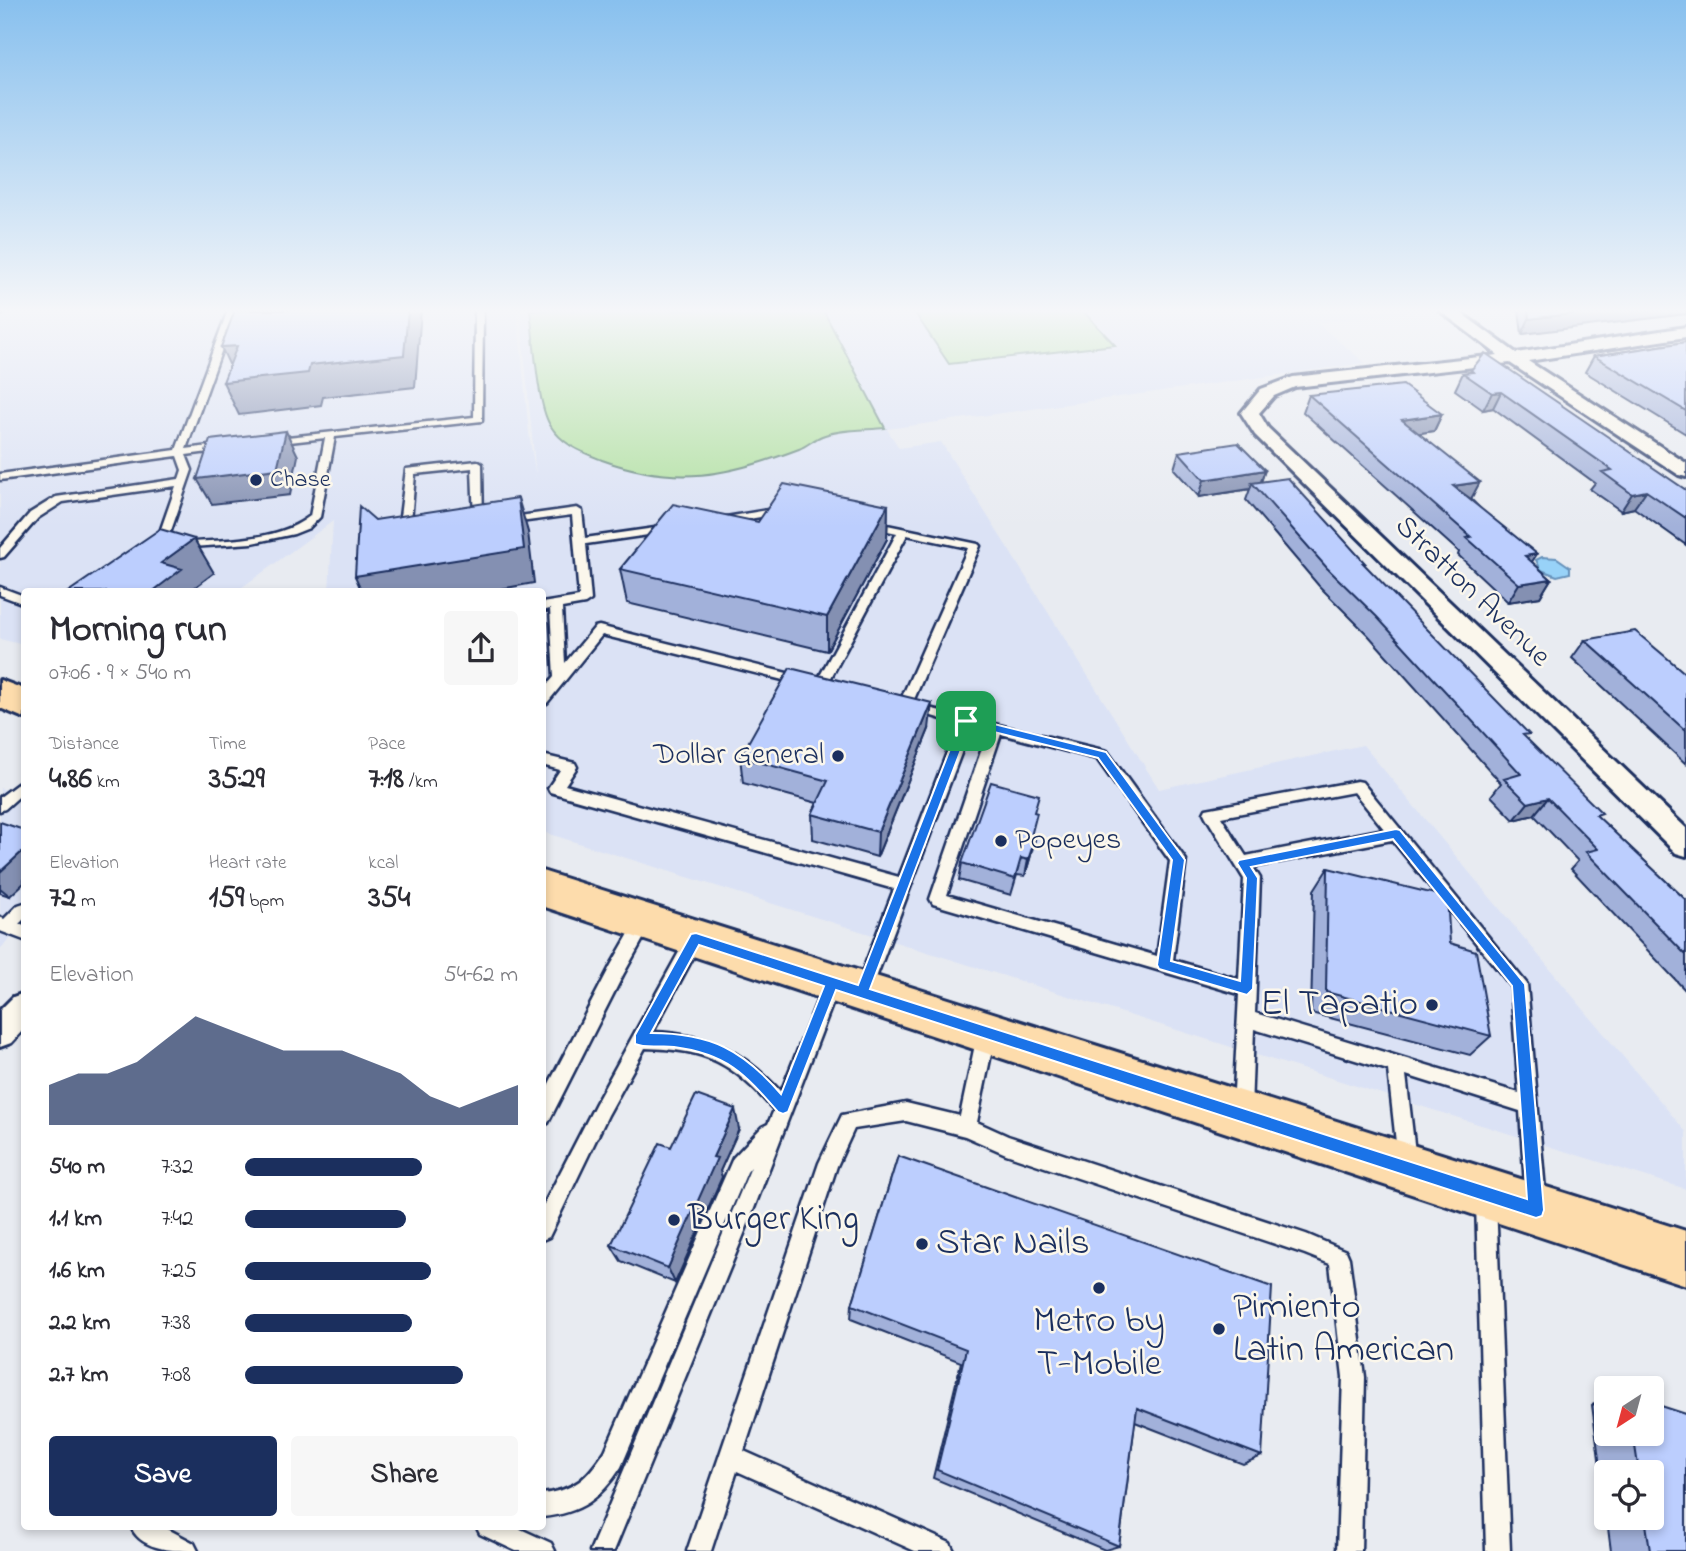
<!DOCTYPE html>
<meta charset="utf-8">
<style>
body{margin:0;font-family:"Indie Flower",sans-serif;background:#f7f7f7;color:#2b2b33;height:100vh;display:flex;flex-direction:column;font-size:26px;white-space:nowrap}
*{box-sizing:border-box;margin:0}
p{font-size:23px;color:#7c7c81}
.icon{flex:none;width:38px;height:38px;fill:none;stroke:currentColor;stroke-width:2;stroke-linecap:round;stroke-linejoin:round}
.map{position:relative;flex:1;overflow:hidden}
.side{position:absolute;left:21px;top:588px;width:525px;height:942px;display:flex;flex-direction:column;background:#fff;border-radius:7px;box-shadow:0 4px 10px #0003}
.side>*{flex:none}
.needle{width:46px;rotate:216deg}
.buttons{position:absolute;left:1594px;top:1376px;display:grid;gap:14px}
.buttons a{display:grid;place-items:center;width:70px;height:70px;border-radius:7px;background:#fff;box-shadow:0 4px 10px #0003;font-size:35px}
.pin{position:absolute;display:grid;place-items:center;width:60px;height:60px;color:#fff;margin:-30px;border-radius:14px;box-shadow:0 4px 10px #0006}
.round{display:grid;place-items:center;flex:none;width:74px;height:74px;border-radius:7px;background:#f7f7f7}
.headline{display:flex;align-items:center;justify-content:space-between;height:119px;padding:0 28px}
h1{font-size:38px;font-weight:800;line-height:52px}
.figures{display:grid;grid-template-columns:repeat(3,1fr);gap:10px;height:119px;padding:7px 28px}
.figures div{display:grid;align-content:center}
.figures b{font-size:30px;font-weight:800}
.figures small{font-size:19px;font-weight:400}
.figures p{font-size:19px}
.chart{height:196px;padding:14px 28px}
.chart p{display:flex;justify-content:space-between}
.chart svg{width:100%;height:126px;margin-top:7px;fill:#1b2f5e;opacity:.7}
.primary-button{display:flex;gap:14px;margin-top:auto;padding:14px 28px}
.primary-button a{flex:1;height:80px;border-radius:7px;background:#1b2f5e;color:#fff;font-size:28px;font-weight:800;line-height:80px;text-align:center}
.primary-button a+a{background:#f7f7f7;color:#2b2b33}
ul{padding:0 28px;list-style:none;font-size:23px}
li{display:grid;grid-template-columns:112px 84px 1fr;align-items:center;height:52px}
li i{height:18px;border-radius:9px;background:#1b2f5e}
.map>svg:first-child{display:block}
.built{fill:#dbe2f5}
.green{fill:#b0e09f;stroke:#66887e;stroke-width:2}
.water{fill:#98d2f8;stroke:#6691ba;stroke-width:2}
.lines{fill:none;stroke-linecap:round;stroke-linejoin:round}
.lane-casing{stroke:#1b2f5e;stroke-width:5}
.street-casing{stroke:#1b2f5e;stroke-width:6}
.primary-casing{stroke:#1b2f5e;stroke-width:6}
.lane{fill:#fbf7ec;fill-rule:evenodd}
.street{fill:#fbf7ec;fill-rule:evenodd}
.primary{fill:#fddcac;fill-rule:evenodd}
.wall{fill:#a2b1da;stroke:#1b2f5e;stroke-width:2;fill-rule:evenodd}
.shaded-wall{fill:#8490b2;stroke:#1b2f5e;stroke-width:2}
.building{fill:#bccefe;stroke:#1b2f5e;stroke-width:2}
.route{fill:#1a73e8;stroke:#fff;stroke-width:2;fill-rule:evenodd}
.poi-dot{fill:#1b2f5e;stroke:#fbf7ec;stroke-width:2.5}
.labels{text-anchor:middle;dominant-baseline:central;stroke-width:5;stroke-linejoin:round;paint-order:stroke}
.far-poi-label{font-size:24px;fill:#1b2f5e;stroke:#fbf7ec;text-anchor:start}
.street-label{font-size:30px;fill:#1b2f5e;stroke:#fbf7ec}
.poi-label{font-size:30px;fill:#1b2f5e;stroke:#fbf7ec;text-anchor:end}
.near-poi-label{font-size:37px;fill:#1b2f5e;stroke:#fbf7ec;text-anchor:start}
</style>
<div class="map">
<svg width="1686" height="1551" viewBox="0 0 1686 1551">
<rect width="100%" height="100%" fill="#e8ebf1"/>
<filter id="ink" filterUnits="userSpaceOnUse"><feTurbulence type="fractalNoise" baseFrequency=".0143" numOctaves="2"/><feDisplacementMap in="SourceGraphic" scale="14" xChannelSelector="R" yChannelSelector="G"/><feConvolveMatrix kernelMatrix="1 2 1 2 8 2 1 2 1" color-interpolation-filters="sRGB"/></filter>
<g filter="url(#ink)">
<path class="built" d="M 0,310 L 517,310 L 529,433 L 536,477 L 520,310 L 1303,310 L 1309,315 L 1348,310 L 1422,310 L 1317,323 L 1365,363 L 887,429 L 899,448 L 941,442 L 1159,789 L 1363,745 L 1686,1132 L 1686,1189 L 543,832 L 542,592 L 329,591 L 333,521 L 237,591 L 24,592 L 24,645 L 0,639 Z
M 0,788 L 24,796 L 24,925 L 0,949 Z"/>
<path class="green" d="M 530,310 L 823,310 L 885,428 C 866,430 840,429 822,436 C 814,439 807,446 799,449 C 728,476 676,487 602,460 C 582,452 562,445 550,425 C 537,404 534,338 530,310 Z
M 913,310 L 1082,310 L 1115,345 L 949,364 Z"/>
<path class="water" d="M 1542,557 L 1557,558 L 1570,567 L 1570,573 L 1557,576 L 1541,570 L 1536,560 Z"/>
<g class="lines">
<g class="lane-casing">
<path id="lane" d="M 0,310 L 10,310 L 0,315 Z
M 228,310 L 236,310 L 186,449 L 224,444 L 229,447 L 224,450 L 186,455 L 192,470 L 164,551 L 160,552 L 154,549 L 176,486 L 63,502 L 38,518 L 4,557 L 0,558 L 0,548 L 30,513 L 56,497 L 179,479 L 182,470 L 177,456 L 0,480 L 0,474 L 176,450 Z
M 475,310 L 483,310 L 482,421 L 335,437 L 320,517 L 309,528 L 294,534 L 252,543 L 176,548 L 176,544 L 180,543 C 221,539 276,543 310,516 L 325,438 L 272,444 L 269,443 L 269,439 L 474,417 Z
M 477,461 L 482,464 L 483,523 L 479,524 L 474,521 L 472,468 L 415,474 L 410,533 L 408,535 L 400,535 L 398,533 L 406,469 Z
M 577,508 L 582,511 L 585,538 L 669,526 L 674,529 L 669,532 L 586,544 L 591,600 L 585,604 L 562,608 L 565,663 L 595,627 L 599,626 L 803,677 L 809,681 L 808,684 L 803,685 L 602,635 L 547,703 L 542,704 L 542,691 L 554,677 L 550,609 L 542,611 L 542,603 L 579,597 L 572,515 L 505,524 L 500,521 L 505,518 Z
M 780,508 L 784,509 L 784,513 L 720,524 L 715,521 L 720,518 Z
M 868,521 L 978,544 L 980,546 L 912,704 L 1107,751 L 1186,860 L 1173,960 L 1239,979 L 1244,879 L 1206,817 L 1204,813 L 1206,809 L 1357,781 L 1362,782 L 1527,984 L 1546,1202 L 1543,1209 L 1536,1212 L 1529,1209 L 1526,1202 L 1520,1111 L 1406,1075 L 1416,1161 L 1414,1168 L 1407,1170 L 1400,1168 L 1398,1161 L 1388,1070 L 1254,1029 L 1251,1110 L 1248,1116 L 1242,1119 L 1236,1116 L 1233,1110 L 1239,994 L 933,904 L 930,899 L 988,731 L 971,727 L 871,991 L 869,996 L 863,998 L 857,996 L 855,991 L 894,889 L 550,792 L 548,788 L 560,770 L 542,765 L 542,755 L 575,763 L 577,767 L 565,785 L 899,877 L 958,724 L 909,709 L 900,709 L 898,706 L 968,548 L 907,535 L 827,685 L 826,688 L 816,688 L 815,685 L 897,533 L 864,526 L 864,522 ZM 1001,734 L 1097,759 L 1170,861 L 1157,956 L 947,895 ZM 1354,792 L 1384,829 L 1246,856 L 1221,817 ZM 1392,840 L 1511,986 L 1519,1093 L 1255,1013 L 1260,878 L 1253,867 Z
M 0,587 L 24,596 L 24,604 L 0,595 Z
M 24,779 L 24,792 L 5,809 L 0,811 L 0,797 Z
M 24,903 L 24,919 L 19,924 L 24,926 L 24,940 L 0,931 L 0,917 L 4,919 L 18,905 Z
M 644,916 L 650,918 L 652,923 L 623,975 L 548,1123 L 542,1126 L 542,1097 L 611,965 L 638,918 Z
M 695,932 L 701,934 L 703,939 L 653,1032 C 709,1034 743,1051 781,1092 L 826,979 L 832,977 L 838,979 L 840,984 L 748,1224 L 614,1551 L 590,1551 L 751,1167 L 747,1172 L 621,1467 C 600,1499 582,1513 542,1517 L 542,1494 C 576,1490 587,1478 605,1451 L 733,1158 L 762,1127 L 768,1124 L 774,1110 C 731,1062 709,1050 645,1048 L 608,1115 L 549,1237 L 542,1240 L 542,1208 L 596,1103 L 689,934 Z
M 986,1027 L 992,1029 L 995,1035 L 977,1122 L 1008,1136 L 1306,1234 L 1346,1251 L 1349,1258 L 1365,1377 L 1361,1551 L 1337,1551 L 1343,1377 L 1330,1264 L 1305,1254 L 1006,1154 L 965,1136 L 906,1121 L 854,1129 L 837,1166 L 744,1451 L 950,1543 L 954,1551 L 915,1551 L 737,1471 L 711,1551 L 687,1551 L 819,1163 L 842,1115 L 906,1103 L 960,1116 L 977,1035 L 980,1029 Z
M 1486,1192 L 1493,1195 L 1496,1202 L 1510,1551 L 1486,1551 L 1476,1202 L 1479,1195 Z
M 134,1526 L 162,1526 L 194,1543 L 198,1551 C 176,1551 143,1551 132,1529 Z
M 476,1526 L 514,1526 L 551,1543 L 555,1551 L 516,1551 L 480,1534 Z"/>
</g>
<g class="street-casing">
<path id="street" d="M 1439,310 L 1457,310 L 1516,353 L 1686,327 L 1686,337 L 1528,361 L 1686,463 L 1686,477 L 1679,475 L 1510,363 L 1295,387 L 1274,396 L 1259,413 L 1268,428 L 1686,828 L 1686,856 L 1676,853 L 1255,435 L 1241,413 L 1261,389 L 1293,377 L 1498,355 Z
M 24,993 L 24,1029 L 11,1043 L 0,1047 L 0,1010 L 13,997 Z"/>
</g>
<g class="primary-casing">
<path id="primary" d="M 0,680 L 24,689 L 24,718 L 0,708 Z
M 542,871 L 1686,1231 L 1686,1285 L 542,906 Z"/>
</g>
<use href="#lane" class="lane"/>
<use href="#street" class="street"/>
<use href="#primary" class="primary"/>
</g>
<path class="wall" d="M 1519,310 L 1686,310 L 1522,334 Z
M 1686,342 L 1686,434 L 1585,372 L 1594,356 Z
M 1471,370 L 1686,490 L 1686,545 L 1634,508 L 1621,511 L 1590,489 L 1595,483 L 1493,408 L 1483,410 L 1455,390 L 1463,373 L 1470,372 Z
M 1309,395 L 1442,414 L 1434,431 L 1418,433 L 1471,499 L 1532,562 L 1551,579 L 1540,597 L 1508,602 L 1458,555 L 1459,552 L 1303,412 Z
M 1179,452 L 1265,470 L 1261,482 L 1364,565 L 1598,817 L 1686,900 L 1686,991 L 1571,869 L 1578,861 L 1534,815 L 1514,820 L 1491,796 L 1501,783 L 1368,635 L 1319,586 L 1246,500 L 1250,489 L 1199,497 L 1174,469 Z
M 888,505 L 887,539 L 827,651 L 627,603 L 620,569 L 758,522 Z
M 1585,640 L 1686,674 L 1686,764 L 1572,658 Z
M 929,729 L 877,857 L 813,839 L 812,814 L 817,803 L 743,783 L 740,757 Z
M 0,822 L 10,896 L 0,893 Z
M 1031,837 L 1031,855 L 1025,876 L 1017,875 L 1011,895 L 959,880 L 962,863 Z
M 1328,868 L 1450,943 L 1491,1036 L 1470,1055 L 1311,1013 L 1314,890 Z
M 739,1129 L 720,1171 L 722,1177 L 675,1283 L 621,1261 L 611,1245 L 671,1147 Z
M 898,1156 L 1262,1456 L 1243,1464 L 1135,1422 L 1119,1546 L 1105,1550 L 933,1478 L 961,1362 L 851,1319 L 852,1305 Z
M 1606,1400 L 1606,1433 L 1652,1433 L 1686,1551 L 1611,1551 L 1592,1405 ZM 1606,1472 L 1652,1472 L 1652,1517 L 1606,1517 Z"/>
<path class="shaded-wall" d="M 408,310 L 421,310 L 415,387 L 323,397 L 321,405 L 239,415 L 223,382 L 310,365 Z
M 1602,310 L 1686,310 L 1686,314 L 1522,334 L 1529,319 Z
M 237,346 L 236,379 L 221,347 Z
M 1501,392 L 1493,408 L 1483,410 L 1492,393 Z
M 1442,414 L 1434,431 L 1394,437 L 1402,420 Z
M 286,431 L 298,456 L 290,495 L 212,504 L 197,479 Z
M 1265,470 L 1259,487 L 1252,483 L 1250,489 L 1199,497 L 1204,480 Z
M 1480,482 L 1471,499 L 1453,486 Z
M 1646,491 L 1634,508 L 1621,511 L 1632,494 Z
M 518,498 L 528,532 L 534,583 L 484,592 L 362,592 L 355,576 Z
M 888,505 L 887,539 L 827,651 L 827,617 Z
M 194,539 L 214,573 L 194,588 L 196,592 L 152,592 L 161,563 Z
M 1537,554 L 1526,571 L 1525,556 Z
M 1551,579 L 1540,597 L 1508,602 L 1519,584 Z
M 932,703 L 929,729 L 877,857 L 878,832 Z
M 1548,798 L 1534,815 L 1514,820 L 1528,803 Z
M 1035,839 L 1031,855 L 1025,876 L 1028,860 Z
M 24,850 L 24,883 L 10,896 L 0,888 L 0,872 Z
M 735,1109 L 739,1129 L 720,1171 L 722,1177 L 675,1283 L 668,1268 L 713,1157 Z"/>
<path class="building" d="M 235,310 L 408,310 L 404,355 L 310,365 L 308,373 L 223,382 L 237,346 L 221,347 Z
M 1528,310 L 1602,310 L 1529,319 Z
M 1686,342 L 1686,411 L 1594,356 Z
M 1485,353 L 1686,490 L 1686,518 L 1646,491 L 1632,494 L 1602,472 L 1612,470 L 1501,392 L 1492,393 L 1463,373 L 1473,372 L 1471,370 Z
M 1403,385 L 1442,414 L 1402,420 L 1480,482 L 1453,486 L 1537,554 L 1525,556 L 1551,579 L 1519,584 L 1467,538 L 1471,537 L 1309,395 Z
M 286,431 L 277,469 L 197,479 L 210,440 Z
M 1238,443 L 1265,470 L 1204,480 L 1179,452 Z
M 1288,478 L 1365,563 L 1363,563 L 1529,734 L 1523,735 L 1602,813 L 1596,815 L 1686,900 L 1686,955 L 1586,852 L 1598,849 L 1548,798 L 1528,803 L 1504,779 L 1521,774 L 1377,617 L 1327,568 L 1252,483 Z
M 784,484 L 888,505 L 827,617 L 620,569 L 673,504 L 758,522 Z
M 518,498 L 524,549 L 355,576 L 359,506 L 375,520 Z
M 160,529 L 194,539 L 161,563 L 182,569 L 152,592 L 68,592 Z
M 1635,631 L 1686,674 L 1686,731 L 1585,640 Z
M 790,668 L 932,703 L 878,832 L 812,814 L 828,781 L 740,757 Z
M 991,782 L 1039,795 L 1034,812 L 1037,813 L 1031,836 L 1035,839 L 1028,860 L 1021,858 L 1015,879 L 962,863 Z
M 0,822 L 24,830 L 24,850 L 0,872 Z
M 1328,868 L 1447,897 L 1450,943 L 1476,951 L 1491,1036 L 1326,992 Z
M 696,1095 L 735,1109 L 713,1157 L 717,1158 L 668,1268 L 611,1245 L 660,1143 L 671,1147 Z
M 898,1156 L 1272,1287 L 1262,1456 L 1137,1408 L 1119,1546 L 937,1470 L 966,1349 L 852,1305 Z
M 1652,1403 L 1686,1414 L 1686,1551 L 1650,1551 L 1645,1517 L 1652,1517 L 1652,1472 L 1639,1472 L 1633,1433 L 1652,1433 Z"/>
</g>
<linearGradient id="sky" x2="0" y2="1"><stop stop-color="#88c0ee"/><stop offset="0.59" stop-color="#f5f6f9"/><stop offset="1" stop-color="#f5f6f9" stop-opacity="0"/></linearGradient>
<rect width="1686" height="527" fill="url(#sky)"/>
<path class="route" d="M 966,717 L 1106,752 L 1185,860 L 1171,961 L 1240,981 L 1246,878 L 1237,863 L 1239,860 L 1396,829 L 1400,830 L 1525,984 L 1544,1210 L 1542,1216 L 1536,1218 L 836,990 L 788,1112 L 783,1114 L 778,1112 C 744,1073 727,1054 674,1047 C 661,1045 647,1049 635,1044 L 635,1035 L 691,934 L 696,933 L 858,985 L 961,721 ZM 970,726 L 1098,758 L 1172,860 L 1157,965 L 1159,969 L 1247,995 L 1253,989 L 1258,878 L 1251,867 L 1393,839 L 1512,986 L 1527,1199 L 870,989 ZM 699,945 L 824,986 L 781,1094 C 743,1050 711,1033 651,1033 Z"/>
<g class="poi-dot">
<circle cx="256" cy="480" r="7"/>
<circle cx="838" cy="756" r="7"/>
<circle cx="1001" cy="841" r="7"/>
<circle cx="1432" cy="1005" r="7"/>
<circle cx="674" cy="1220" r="7"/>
<circle cx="922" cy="1244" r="7"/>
<circle cx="1099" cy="1288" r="7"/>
<circle cx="1219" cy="1329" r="7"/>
</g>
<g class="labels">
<g class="far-poi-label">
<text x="270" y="480">Chase</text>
</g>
<g class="street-label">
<text transform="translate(1472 592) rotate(44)">Stratton Avenue</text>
</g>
<g class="poi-label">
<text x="824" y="756">Dollar General</text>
<text x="1015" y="841" text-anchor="start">Popeyes</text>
</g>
<g class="near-poi-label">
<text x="1418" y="1005" text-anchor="end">El Tapatio</text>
<text x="688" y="1220">Burger King</text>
<text x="936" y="1244">Star Nails</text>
<text x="1233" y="1308">Pimiento<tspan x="1233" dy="43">Latin American</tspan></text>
<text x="1099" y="1322" text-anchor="middle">Metro by<tspan x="1099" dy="43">T-Mobile</tspan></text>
</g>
</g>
</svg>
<div class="buttons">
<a><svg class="needle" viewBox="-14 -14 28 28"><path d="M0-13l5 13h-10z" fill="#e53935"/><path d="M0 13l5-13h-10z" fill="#7c7c81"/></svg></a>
<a><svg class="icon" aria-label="locate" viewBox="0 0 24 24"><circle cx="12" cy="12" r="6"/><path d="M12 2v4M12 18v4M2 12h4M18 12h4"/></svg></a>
</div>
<div class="pin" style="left:966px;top:721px;background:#1e9e55"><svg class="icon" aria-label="arrive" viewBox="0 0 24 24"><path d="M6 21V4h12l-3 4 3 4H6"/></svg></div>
<section class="side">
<div class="headline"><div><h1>Morning run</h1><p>07:06 · 9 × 540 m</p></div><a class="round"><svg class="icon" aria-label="share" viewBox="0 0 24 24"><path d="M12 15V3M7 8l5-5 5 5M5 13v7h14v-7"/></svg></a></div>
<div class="figures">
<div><p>Distance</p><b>4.86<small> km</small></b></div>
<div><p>Time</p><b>35:29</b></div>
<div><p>Pace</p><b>7:18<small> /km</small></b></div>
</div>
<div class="figures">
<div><p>Elevation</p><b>72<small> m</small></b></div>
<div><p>Heart rate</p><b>159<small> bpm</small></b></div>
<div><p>kcal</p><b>354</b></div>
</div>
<div class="chart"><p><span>Elevation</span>54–62 m</p>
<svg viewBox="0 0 160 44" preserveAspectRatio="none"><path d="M0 44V30L10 26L20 26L30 22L40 14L50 6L60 10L70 14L80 18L90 18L100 18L110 22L120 26L130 34L140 38L150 34L160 30V44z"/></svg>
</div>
<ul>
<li><b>540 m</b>7:32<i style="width:65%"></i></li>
<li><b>1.1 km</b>7:42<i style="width:59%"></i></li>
<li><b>1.6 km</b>7:25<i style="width:68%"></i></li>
<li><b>2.2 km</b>7:38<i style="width:61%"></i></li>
<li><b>2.7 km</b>7:08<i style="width:80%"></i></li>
</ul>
<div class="primary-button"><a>Save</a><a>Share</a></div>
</section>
</div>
